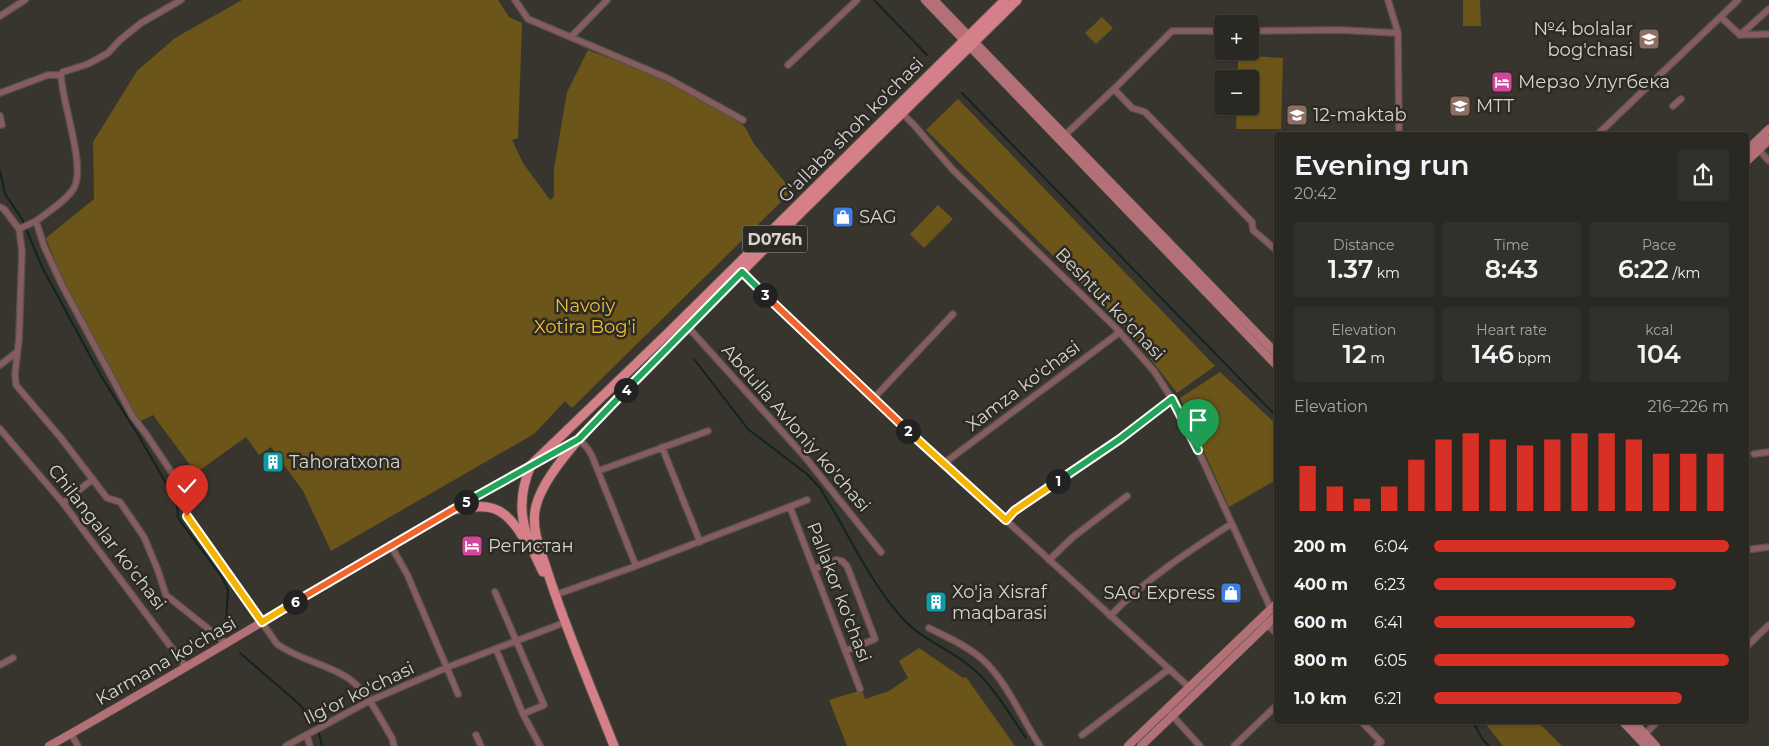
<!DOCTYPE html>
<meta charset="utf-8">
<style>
body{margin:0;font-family:Montserrat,sans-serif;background:#31302a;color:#f1f3f6;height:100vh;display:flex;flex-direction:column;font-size:19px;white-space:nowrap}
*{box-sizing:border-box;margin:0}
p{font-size:16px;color:#a5a6a5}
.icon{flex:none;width:28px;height:28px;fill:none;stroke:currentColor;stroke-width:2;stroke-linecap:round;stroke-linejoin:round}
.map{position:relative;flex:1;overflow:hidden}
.side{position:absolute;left:1274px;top:132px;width:475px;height:592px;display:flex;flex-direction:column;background:#292822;border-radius:5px;box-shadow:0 1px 4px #0004,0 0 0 1px #454440}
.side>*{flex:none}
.controls{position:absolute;left:1214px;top:15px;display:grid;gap:10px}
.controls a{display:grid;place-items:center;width:45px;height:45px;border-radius:5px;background:#292822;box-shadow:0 1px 4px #0004,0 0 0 1px #454440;font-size:25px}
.pin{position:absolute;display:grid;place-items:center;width:42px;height:42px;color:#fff;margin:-51px -21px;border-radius:50% 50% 50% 0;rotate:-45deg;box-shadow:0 0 5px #0007}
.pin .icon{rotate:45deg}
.km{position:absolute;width:25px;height:25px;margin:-12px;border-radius:50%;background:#222;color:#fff;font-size:14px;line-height:25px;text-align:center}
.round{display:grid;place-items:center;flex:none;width:52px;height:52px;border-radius:5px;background:#31302a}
.headline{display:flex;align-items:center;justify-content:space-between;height:85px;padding:0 20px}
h1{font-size:28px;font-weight:600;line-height:38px}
.stats{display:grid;grid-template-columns:repeat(3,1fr);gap:8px;height:85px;padding:5px 20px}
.stats div{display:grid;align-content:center;border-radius:5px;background:#31302a;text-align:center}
.stats b{font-size:25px;font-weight:600}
.stats small{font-size:14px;font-weight:400}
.stats p{font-size:14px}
.chart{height:140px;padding:10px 20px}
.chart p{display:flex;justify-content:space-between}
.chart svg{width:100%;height:90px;margin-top:5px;stroke:#d93025;stroke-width:6}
ul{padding:0 20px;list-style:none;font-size:16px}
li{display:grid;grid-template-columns:80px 60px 1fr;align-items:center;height:38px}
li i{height:12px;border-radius:6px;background:#d93025}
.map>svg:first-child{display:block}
.green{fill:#6b5519}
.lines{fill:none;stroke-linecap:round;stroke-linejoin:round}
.stream{stroke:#112323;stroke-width:2}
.street-casing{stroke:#54524a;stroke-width:8}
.secondary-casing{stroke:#54524a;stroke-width:9}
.primary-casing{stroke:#54524a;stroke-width:11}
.street{stroke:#865c5f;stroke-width:5.5}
.secondary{stroke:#b37177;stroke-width:8}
.primary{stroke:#d58088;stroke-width:9}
.split-1-casing{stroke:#fff;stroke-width:10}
.split-2-casing{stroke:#fff;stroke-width:10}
.split-3-casing{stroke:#fff;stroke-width:10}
.split-4-casing{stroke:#fff;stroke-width:10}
.split-5-casing{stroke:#fff;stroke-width:10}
.split-6-casing{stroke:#fff;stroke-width:10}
.split-7-casing{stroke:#fff;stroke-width:10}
.split-1{stroke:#22a559;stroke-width:6}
.split-2{stroke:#f5b400;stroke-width:6}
.split-3{stroke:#f0652b;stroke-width:6}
.split-4{stroke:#22a559;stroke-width:6}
.split-5{stroke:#22a559;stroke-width:6}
.split-6{stroke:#f0652b;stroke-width:6}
.split-7{stroke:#f5b400;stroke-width:6}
.labels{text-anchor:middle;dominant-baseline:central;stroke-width:5;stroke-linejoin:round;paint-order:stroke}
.shield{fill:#2d2a24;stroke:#a3a19c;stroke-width:1}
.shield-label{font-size:16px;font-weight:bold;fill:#d6d4cf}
.poi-label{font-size:18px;fill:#d6d4cf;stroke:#2d2a24;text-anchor:start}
.street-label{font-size:18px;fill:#d6d4cf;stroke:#2d2a24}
.park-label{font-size:18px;fill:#eebe33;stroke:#2d2a24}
</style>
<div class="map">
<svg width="1769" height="746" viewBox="0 0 1769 746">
<rect width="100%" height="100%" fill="#37352d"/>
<path class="green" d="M 242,0 L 498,0 L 509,17 L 522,23 L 518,138 L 512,140 L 523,163 L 550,200 L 554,197 L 554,169 L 567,92 L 588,50 L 672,82 L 736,120 L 745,127 L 754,144 L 792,191 L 572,408 L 565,401 L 534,434 L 331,551 L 303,491 L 271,447 L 259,455 L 246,437 L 196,473 L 153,415 L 139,422 L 64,283 L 46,238 L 94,199 L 93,142 L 137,71 L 175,38 Z
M 1463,0 L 1480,0 L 1481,26 L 1463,26 Z
M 1102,17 L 1113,28 L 1096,44 L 1085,33 Z
M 1238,55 L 1283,58 L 1281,129 L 1236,129 L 1237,106 L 1250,106 L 1250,79 L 1238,79 Z
M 958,99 L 1215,366 L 1177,393 L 1128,330 L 926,130 Z
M 938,205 L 953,219 L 924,248 L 910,234 Z
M 1220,372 L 1276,424 L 1276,480 L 1229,507 L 1180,398 Z
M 919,648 L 963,678 L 966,677 L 1015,746 L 847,746 L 829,700 L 862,690 L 865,699 L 889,691 L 908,678 L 899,661 Z
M 1485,723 L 1539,723 L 1562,746 L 1503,746 Z"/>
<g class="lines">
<path class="stream" d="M 874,0 L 927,55
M 962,93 L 1276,416
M 0,171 L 5,194 L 22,219 L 42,267 L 101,376 L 137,433 L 177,502 L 178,518 L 222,577 L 228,590 L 226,621
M 694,359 L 748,429 L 807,474 L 820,488 C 848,532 869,582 904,620 C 923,640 949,649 970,666 C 993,685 1009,713 1026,738
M 240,653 L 299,704 L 317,725
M 1473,722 L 1483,740 L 1489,746
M 319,733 L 322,746"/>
<g class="street-casing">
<path id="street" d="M 181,0 L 141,23 L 120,40 L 108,53 L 88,64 L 63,72 L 61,75 C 62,103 86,166 74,188 C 67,200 47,213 36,221 L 44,246 L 62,285 L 133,417 L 146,434 L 186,494 L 187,516 L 277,644 C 300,660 320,662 343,675 C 366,687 379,717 392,738 L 394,746
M 515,0 L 528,19 L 667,78 L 743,120
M 1388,0 L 1398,33 L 1399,135
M 0,16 L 25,0
M 1721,17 L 1740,35 L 1769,34
M 1250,31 L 1340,30 L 1398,33
M 1740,35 L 1769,9
M 571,37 L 607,0
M 788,65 L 857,0
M 1114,89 L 1132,108 L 1145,112 L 1252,222 L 1253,230 L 1276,250
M 0,93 L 48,75 L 61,75
M 1673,106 L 1681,99
M 902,113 L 913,124 L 953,170 L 1115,327 L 1154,371 L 1172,399 L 1198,450 L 1271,609
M 0,116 L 2,125
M 1597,135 L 1738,0
M 1063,137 L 1116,87 L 1172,31 L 1222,31
M 1757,148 L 1769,161
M 0,207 L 4,209 L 19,229 L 22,251 L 19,339 L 15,374 L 16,385 L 61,438 L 107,498 L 120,502 L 144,537 L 157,568 L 166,595 L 226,643
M 19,229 L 36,221
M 742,272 L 873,399 L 1190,688
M 687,326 L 805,457 L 881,552
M 0,365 L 17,352
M 873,399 L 953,314
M 0,429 L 63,503 L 186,667
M 579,439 L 588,449 L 592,456 L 636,566
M 662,447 L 700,542
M 1754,454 L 1769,452
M 943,464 L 1120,332
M 598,471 L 708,431
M 63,503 L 93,479
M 790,507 L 860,689
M 1006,520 L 1014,511 L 1120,439 L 1172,399
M 391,546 L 407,574 L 458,694
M 1746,550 L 1769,547
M 1049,560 L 1073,537 L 1127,496
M 814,569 L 836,560 L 842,561 L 847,566 L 875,639 L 845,651
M 495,592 L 544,705 L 523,714
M 555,595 L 636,566 L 807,500
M 1110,616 C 1146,579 1189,551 1231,524
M 1261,619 L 1276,633
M 929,628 C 947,637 967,646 982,659 C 1006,680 1022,719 1040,746
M 1746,647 L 1769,625
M 496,649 L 523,714 L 540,746
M 0,665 L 13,658
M 1170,713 L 1200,746
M 1362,722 L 1381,742 L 1377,746
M 71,734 L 78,746
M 476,735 L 481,746
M 1082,735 L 1169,669
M 307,736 L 310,746
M 1643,736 L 1657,722
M 286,746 L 369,701 L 448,667 L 566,622
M 1234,746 L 1276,706"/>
</g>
<g class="secondary-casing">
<path id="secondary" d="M 925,0 L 1276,365
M 934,0 L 1276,353
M 1746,151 L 1769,129
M 1746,162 L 1769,140
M 1623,722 L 1646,746
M 1634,722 L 1656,746
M 49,746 C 226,647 398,537 577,440
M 1128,746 L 1276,604
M 1141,746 L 1276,616"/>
</g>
<g class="primary-casing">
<path id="primary" d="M 452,510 C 488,503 503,504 523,537
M 543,572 C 524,534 513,507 531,465 L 667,334 L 1005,0
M 614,746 C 591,687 565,628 546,567 C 540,549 532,530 535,511 C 541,468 619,398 650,366 C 769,241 894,122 1017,0"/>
</g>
<use href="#street" class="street"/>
<use href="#secondary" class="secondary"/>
<use href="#primary" class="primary"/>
</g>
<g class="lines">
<g class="split-1-casing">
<path id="split-1" d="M 1058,481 L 1120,439 L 1172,399 L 1198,450"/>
</g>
<g class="split-2-casing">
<path id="split-2" d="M 908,431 L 1006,520 L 1014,511 L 1058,481"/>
</g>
<g class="split-3-casing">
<path id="split-3" d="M 765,295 L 908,431"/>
</g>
<g class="split-4-casing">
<path id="split-4" d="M 626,390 L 742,272 L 765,295"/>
</g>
<g class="split-5-casing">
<path id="split-5" d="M 466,502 L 579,439 L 626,390"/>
</g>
<g class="split-6-casing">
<path id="split-6" d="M 295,602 L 466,502"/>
</g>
<g class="split-7-casing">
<path id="split-7" d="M 187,516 L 262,622 L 295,602"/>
</g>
<use href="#split-1" class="split-1"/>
<use href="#split-2" class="split-2"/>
<use href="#split-3" class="split-3"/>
<use href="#split-4" class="split-4"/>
<use href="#split-5" class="split-5"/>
<use href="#split-6" class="split-6"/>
<use href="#split-7" class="split-7"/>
</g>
<defs>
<g id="school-square" transform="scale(1.125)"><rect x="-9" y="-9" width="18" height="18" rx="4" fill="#8d6e63" stroke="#2d2a24"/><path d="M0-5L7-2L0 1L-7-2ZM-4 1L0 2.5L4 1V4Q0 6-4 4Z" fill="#fff"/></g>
<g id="hotel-square" transform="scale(1.125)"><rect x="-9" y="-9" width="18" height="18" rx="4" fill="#d1479c" stroke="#2d2a24"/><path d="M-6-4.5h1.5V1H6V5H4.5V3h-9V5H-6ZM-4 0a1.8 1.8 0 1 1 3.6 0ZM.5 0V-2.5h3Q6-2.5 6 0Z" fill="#fff"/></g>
<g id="shop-square" transform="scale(1.125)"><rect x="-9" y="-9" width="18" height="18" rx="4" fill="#3f7fe0" stroke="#2d2a24"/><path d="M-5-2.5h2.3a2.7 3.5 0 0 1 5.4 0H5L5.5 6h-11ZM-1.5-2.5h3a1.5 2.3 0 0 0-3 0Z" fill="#fff"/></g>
<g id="building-square" transform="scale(1.125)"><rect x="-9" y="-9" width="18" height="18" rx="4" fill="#0f9aa8" stroke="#2d2a24"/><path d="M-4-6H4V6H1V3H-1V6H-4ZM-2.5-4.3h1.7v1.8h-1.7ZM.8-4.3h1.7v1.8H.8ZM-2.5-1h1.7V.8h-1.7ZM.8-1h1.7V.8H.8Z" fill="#fff"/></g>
</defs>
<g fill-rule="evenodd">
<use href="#school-square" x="1649" y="39"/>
<use href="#hotel-square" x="1502" y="82"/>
<use href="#school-square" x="1460" y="106"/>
<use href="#school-square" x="1297" y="115"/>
<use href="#shop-square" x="843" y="217"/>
<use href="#building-square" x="273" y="462"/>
<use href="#hotel-square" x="472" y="546"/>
<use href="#shop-square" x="1231" y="593"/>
<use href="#building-square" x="936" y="602"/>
</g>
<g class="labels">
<rect class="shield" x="742.5" y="225.5" width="65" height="27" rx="4"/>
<g class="shield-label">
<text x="775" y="239">D076h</text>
</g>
<g class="poi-label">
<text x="1633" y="29" text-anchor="end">№4 bolalar<tspan x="1633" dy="21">bog'chasi</tspan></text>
<text x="1518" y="82">Мерзо Улугбека</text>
<text x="1476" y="106">MTT</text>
<text x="1313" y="115">12-maktab</text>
<text x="859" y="217">SAG</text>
<text x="289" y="462">Tahoratxona</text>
<text x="488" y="546">Регистан</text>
<text x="952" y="592">Xo'ja Xisraf<tspan x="952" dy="21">maqbarasi</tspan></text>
<text x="1215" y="593" text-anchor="end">SAG Express</text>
</g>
<g class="street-label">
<text transform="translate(851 130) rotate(-45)">G'allaba shoh ko'chasi</text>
<text transform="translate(1110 304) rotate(46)">Beshtut ko'chasi</text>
<text transform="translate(1023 386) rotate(-37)">Xamza ko'chasi</text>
<text transform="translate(796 428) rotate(49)">Abdulla Avloniy ko'chasi</text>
<text transform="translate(107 537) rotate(52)">Chilangalar ko'chasi</text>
<text transform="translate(839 592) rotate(69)">Pallakor ko'chasi</text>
<text transform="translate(166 661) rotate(-30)">Karmana ko'chasi</text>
<text transform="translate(359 693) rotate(-26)">Ilg'or ko'chasi</text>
</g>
<g class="park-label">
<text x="585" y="306">Navoiy<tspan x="585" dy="21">Xotira Bog'i</tspan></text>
</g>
</g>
</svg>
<div class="controls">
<a>+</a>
<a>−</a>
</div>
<div class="pin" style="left:1198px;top:450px;background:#1e9e55"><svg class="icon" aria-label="arrive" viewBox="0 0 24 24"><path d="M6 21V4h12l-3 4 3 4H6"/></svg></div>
<div class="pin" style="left:187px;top:516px;background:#d93025"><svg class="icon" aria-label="check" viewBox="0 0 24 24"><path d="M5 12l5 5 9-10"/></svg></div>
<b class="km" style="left:1058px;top:481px">1</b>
<b class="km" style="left:908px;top:431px">2</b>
<b class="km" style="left:765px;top:295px">3</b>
<b class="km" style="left:626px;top:390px">4</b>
<b class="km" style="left:466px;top:502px">5</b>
<b class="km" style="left:295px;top:602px">6</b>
<section class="side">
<div class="headline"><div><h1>Evening run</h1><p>20:42</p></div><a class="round"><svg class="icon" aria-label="share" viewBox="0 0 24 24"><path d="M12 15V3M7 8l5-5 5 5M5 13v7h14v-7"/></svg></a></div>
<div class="stats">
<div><p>Distance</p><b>1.37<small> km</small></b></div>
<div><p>Time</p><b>8:43</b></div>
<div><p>Pace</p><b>6:22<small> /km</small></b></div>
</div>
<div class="stats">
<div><p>Elevation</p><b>12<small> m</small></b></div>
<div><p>Heart rate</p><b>146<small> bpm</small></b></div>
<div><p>kcal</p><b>104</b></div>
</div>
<div class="chart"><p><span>Elevation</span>216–226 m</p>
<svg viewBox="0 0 160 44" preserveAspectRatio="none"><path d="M5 44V22M15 44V32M25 44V38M35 44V32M45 44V19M55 44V9M65 44V6M75 44V9M85 44V12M95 44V9M105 44V6M115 44V6M125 44V9M135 44V16M145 44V16M155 44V16"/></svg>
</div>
<ul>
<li><b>200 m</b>6:04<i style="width:100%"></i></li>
<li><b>400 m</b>6:23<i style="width:82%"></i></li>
<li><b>600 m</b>6:41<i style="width:68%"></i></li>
<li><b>800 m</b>6:05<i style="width:100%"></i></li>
<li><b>1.0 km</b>6:21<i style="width:84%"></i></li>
</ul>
</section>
</div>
